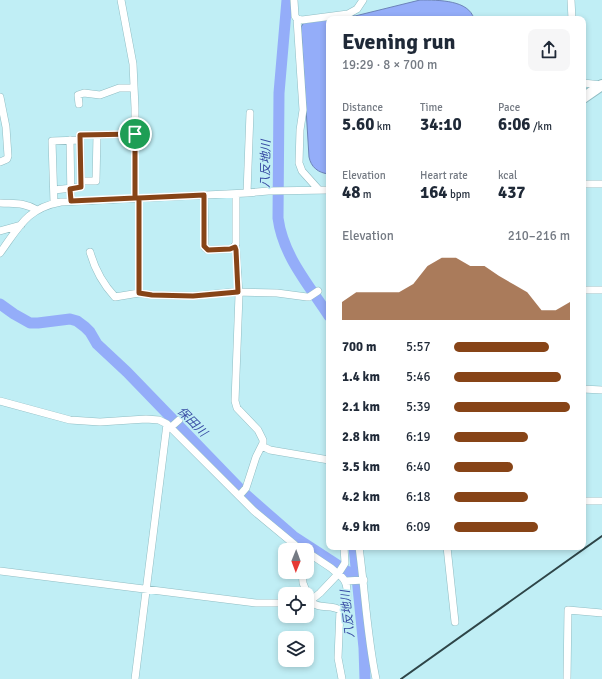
<!DOCTYPE html>
<meta charset="utf-8">
<style>
body{margin:0;font-family:Signika,"Noto Sans JP",sans-serif;background:#f6f6f7;color:#1f2937;height:100vh;display:flex;flex-direction:column;font-size:15px;white-space:nowrap}
*{box-sizing:border-box;margin:0}
p{font-size:13px;color:#747a83}
.icon{flex:none;width:22px;height:22px;fill:none;stroke:currentColor;stroke-width:2;stroke-linecap:round;stroke-linejoin:round}
.map{position:relative;flex:1;overflow:hidden}
.drawer{position:absolute;left:326px;top:16px;width:260px;height:534px;display:flex;flex-direction:column;background:#fff;border-radius:8px;box-shadow:0 2px 6px #0003}
.drawer>*{flex:none}
.needle{width:26px;rotate:181deg}
.fabs{position:absolute;left:278px;top:543px;display:grid;gap:8px}
.fabs a{display:grid;place-items:center;width:36px;height:36px;border-radius:8px;background:#fff;box-shadow:0 2px 6px #0003;font-size:20px}
.pin{position:absolute;display:grid;place-items:center;width:34px;height:34px;color:#fff;margin:-17px;border:2px solid #fff;border-radius:50%;box-shadow:0 1px 4px #0007}
.round{display:grid;place-items:center;flex:none;width:42px;height:42px;border-radius:8px;background:#f6f6f7}
.headline{display:flex;align-items:center;justify-content:space-between;height:68px;padding:0 16px}
h1{font-size:22px;font-weight:700;line-height:30px}
.stats{display:grid;grid-template-columns:repeat(3,1fr);gap:6px;height:68px;padding:4px 16px}
.stats div{display:grid;align-content:center}
.stats b{font-size:17px;font-weight:700}
.stats small{font-size:11px;font-weight:400}
.stats p{font-size:11px}
.chart{height:112px;padding:8px 16px}
.chart p{display:flex;justify-content:space-between}
.chart svg{width:100%;height:72px;margin-top:4px;fill:#874417;opacity:.7}
ul{padding:0 16px;list-style:none;font-size:13px}
li{display:grid;grid-template-columns:64px 48px 1fr;align-items:center;height:30px}
li i{height:10px;border-radius:5px;background:#874417}
.map>svg:first-child{display:block}
.water{fill:#94adf9;stroke:#6c83b9}
.lines{fill:none;stroke-linecap:round;stroke-linejoin:round}
.river{stroke:#94adf9;stroke-width:11}
.street-casing{stroke:#90bdc3;stroke-width:8}
.secondary-casing{stroke:#90bdc3;stroke-width:12}
.street{stroke:#fff;stroke-width:7}
.secondary{stroke:#fff;stroke-width:10}
.rail{stroke:#2e4548;stroke-width:2}
.route-casing{stroke:#fff;stroke-width:8}
.route{stroke:#874417;stroke-width:5}
.labels{text-anchor:middle;dominant-baseline:central;stroke-width:3;stroke-linejoin:round;paint-order:stroke}
.water-label{font-size:12px;font-style:italic;fill:#374ba3;stroke:#c0eef5}
</style>
<div class="map">
<svg width="602" height="679" viewBox="0 0 602 679">
<rect width="100%" height="100%" fill="#c0eef5"/>
<path class="water" d="M 420,0 C 439,0 469,0 474,19 L 329,19 L 329,174 C 318,173 311,167 309,157 L 301,27 L 305,21 L 351,15 L 355,16 Z"/>
<g class="lines">
<path class="river" d="M 287,0 L 279,93 L 278,218 C 283,256 309,285 329,316
M 0,304 L 14,314 L 30,323 L 38,323 L 70,319 L 77,321 L 85,327 L 90,332 L 97,344 L 127,372 L 245,494 L 293,536 L 353,575 L 359,586
M 354,547 L 364,648 L 365,679"/>
<g class="street-casing">
<path id="street" d="M 121,0 L 133,64 L 135,108 L 135,198
M 294,0 L 295,16 L 297,19 L 302,20 L 348,14 L 357,9 L 363,0
M 571,0 L 572,19
M 297,19 L 303,110 L 300,130 L 299,163 L 302,171 L 319,190
M 583,83 L 602,85
M 0,97 L 6,127 L 8,156 L 7,159 L 0,162
M 79,104 L 78,95 L 84,93 L 100,95 L 119,88 L 134,88
M 70,140 L 71,201
M 81,181 L 96,181 L 97,135
M 583,184 L 602,184
M 54,190 L 81,187 L 80,135 L 135,134
M 247,193 L 250,113
M 204,195 L 205,248 L 208,250 L 230,249 L 233,248 L 236,244 L 236,194
M 0,203 C 14,204 24,202 37,210
M 54,203 L 52,141 L 80,140
M 0,231 L 21,225
M 235,247 L 236,250 L 239,295 L 235,401 L 237,408 L 258,430 L 263,440 L 263,443 L 256,457 L 246,488 L 239,496
M 90,252 C 95,270 102,283 115,297 L 139,293 L 152,295 L 193,296 L 234,292 L 277,293 L 307,297 L 309,297 L 318,291
M 0,253 C 19,227 27,208 61,202 L 247,193 L 268,191 L 329,190
M 583,290 L 602,290
M 139,293 L 139,198
M 583,389 L 602,390
M 0,401 L 70,420 L 100,422 L 146,419 L 159,420 L 167,424 L 135,679
M 167,424 L 254,511 L 295,545 L 298,550
M 170,428 L 179,420
M 262,446 L 270,450 L 329,460
M 583,501 L 602,501
M 344,547 L 345,563 L 338,574 C 349,581 347,591 347,602
M 359,547 C 365,591 367,636 376,679
M 447,547 L 455,622
M 307,552 L 331,568 L 338,574 L 320,593 L 310,601 C 319,610 331,604 340,610 L 338,658 L 342,679
M 0,571 L 256,603 L 285,603
M 302,572 L 303,583 L 310,601 L 307,602
M 346,581 L 364,580
M 567,679 L 568,610 L 602,613"/>
</g>
<g class="secondary-casing">
<path id="secondary" d="M 583,98 L 602,85"/>
</g>
<use href="#street" class="street"/>
<use href="#secondary" class="secondary"/>
<path class="rail" d="M 401,679 L 602,536"/>
</g>
<g class="lines">
<g class="route-casing">
<path id="route" d="M 135,134 L 80,135 L 81,187 L 70,189 L 71,201 L 135,198 L 139,198 L 204,195 L 204,246 L 208,250 L 230,249 L 235,247 L 236,250 L 238,292 L 193,296 L 152,295 L 139,293 L 139,198 L 135,198 L 135,134"/>
</g>
<use href="#route" class="route"/>
</g>
<g class="labels">
<g class="water-label">
<text transform="translate(266 164) rotate(-89)">八反地川</text>
<text transform="translate(192 422) rotate(45)">保田川</text>
<text transform="translate(348 614) rotate(-96)">八反地川</text>
</g>
</g>
</svg>
<div class="fabs">
<a><svg class="needle" viewBox="-14 -14 28 28"><path d="M0-13l5 13h-10z" fill="#e53935"/><path d="M0 13l5-13h-10z" fill="#747a83"/></svg></a>
<a><svg class="icon" aria-label="locate" viewBox="0 0 24 24"><circle cx="12" cy="12" r="6"/><path d="M12 2v4M12 18v4M2 12h4M18 12h4"/></svg></a>
<a><svg class="icon" aria-label="layers" viewBox="0 0 24 24"><path d="M12 4l9 5-9 5-9-5zM3 14l9 5 9-5"/></svg></a>
</div>
<div class="pin" style="left:135px;top:134px;background:#1e9e55"><svg class="icon" aria-label="arrive" viewBox="0 0 24 24"><path d="M6 21V4h12l-3 4 3 4H6"/></svg></div>
<section class="drawer">
<div class="headline"><div><h1>Evening run</h1><p>19:29 · 8 × 700 m</p></div><a class="round"><svg class="icon" aria-label="share" viewBox="0 0 24 24"><path d="M12 15V3M7 8l5-5 5 5M5 13v7h14v-7"/></svg></a></div>
<div class="stats">
<div><p>Distance</p><b>5.60<small> km</small></b></div>
<div><p>Time</p><b>34:10</b></div>
<div><p>Pace</p><b>6:06<small> /km</small></b></div>
</div>
<div class="stats">
<div><p>Elevation</p><b>48<small> m</small></b></div>
<div><p>Heart rate</p><b>164<small> bpm</small></b></div>
<div><p>kcal</p><b>437</b></div>
</div>
<div class="chart"><p><span>Elevation</span>210–216 m</p>
<svg viewBox="0 0 160 44" preserveAspectRatio="none"><path d="M0 44V33L10 27L20 27L30 27L40 27L50 22L60 11L70 6L80 6L90 11L100 11L110 17L120 22L130 27L140 38L150 38L160 33V44z"/></svg>
</div>
<ul>
<li><b>700 m</b>5:57<i style="width:82%"></i></li>
<li><b>1.4 km</b>5:46<i style="width:92%"></i></li>
<li><b>2.1 km</b>5:39<i style="width:100%"></i></li>
<li><b>2.8 km</b>6:19<i style="width:64%"></i></li>
<li><b>3.5 km</b>6:40<i style="width:51%"></i></li>
<li><b>4.2 km</b>6:18<i style="width:64%"></i></li>
<li><b>4.9 km</b>6:09<i style="width:72%"></i></li>
</ul>
</section>
</div>
